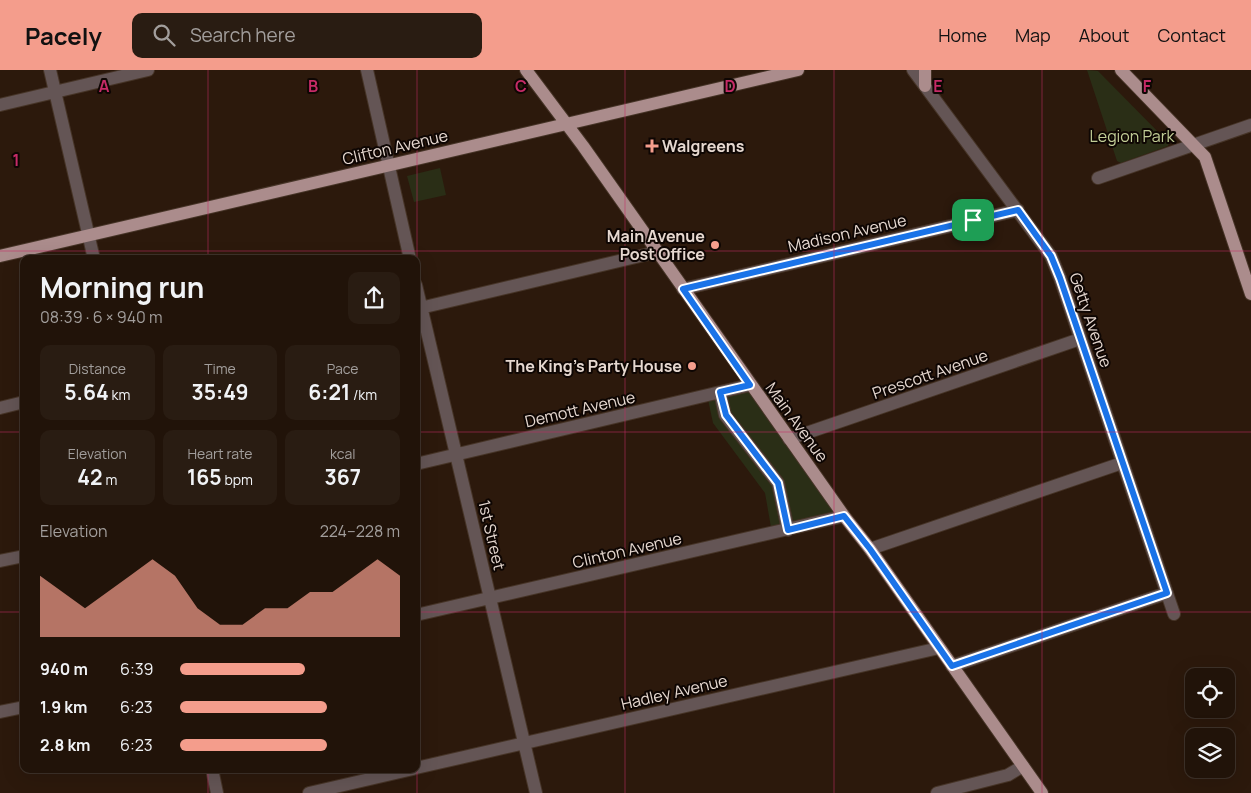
<!DOCTYPE html>
<meta charset="utf-8">
<style>
body{margin:0;font-family:Manrope,sans-serif;background:#291c12;color:#f1f3f6;height:100vh;display:flex;flex-direction:column;font-size:19px;white-space:nowrap}
*{box-sizing:border-box;margin:0}
p{font-size:16px;color:#a29e9c}
.icon{flex:none;width:28px;height:28px;fill:none;stroke:currentColor;stroke-width:2;stroke-linecap:round;stroke-linejoin:round}
.map{position:relative;flex:1;overflow:hidden}
.sheet{position:absolute;left:20px;top:185px;width:400px;height:518px;display:flex;flex-direction:column;background:#211309;border-radius:10px;box-shadow:0 5px 20px #0002,0 0 0 1px #3e322a}
.sheet>*{flex:none}
.controls{position:absolute;left:1185px;top:598px;display:grid;gap:10px}
.controls a{display:grid;place-items:center;width:50px;height:50px;border-radius:10px;background:#211309;box-shadow:0 5px 20px #0002,0 0 0 1px #3e322a;font-size:25px}
.pin{position:absolute;display:grid;place-items:center;width:42px;height:42px;color:#fff;margin:-21px;border-radius:10px;box-shadow:0 2px 8px #0006}
.round{display:grid;place-items:center;flex:none;width:52px;height:52px;border-radius:10px;background:#291c12}
.overview{display:flex;align-items:center;justify-content:space-between;height:85px;padding:0 20px}
h1{font-size:28px;font-weight:700;line-height:38px}
.stats{display:grid;grid-template-columns:repeat(3,1fr);gap:8px;height:85px;padding:5px 20px}
.stats div{display:grid;align-content:center;border-radius:10px;background:#291c12;text-align:center}
.stats b{font-size:21px;font-weight:700}
.stats small{font-size:14px;font-weight:400}
.stats p{font-size:14px}
.chart{height:140px;padding:10px 20px}
.chart p{display:flex;justify-content:space-between}
.chart svg{width:100%;height:90px;margin-top:5px;fill:#f49d8c;opacity:.7}
ul{padding:0 20px;list-style:none;font-size:16px}
li{display:grid;grid-template-columns:80px 60px 1fr;align-items:center;height:38px}
li i{height:12px;border-radius:6px;background:#f49d8c}
header{display:flex;align-items:center;gap:30px;box-sizing:border-box;height:70px;padding:0 25px;background:#f49d8c;color:#111}
header strong{font-size:24px}
nav{display:flex;gap:28px;margin-inline-start:auto;font-size:18px}
.search{width:350px;height:45px;background:#291c12;display:flex;align-items:center;gap:12px;box-sizing:border-box;padding:0 18px;border-radius:10px;color:#a29e9c;font-size:19px}
.map>svg:first-child{display:block}
.green{fill:#2a2e16}
.lines{fill:none;stroke-linecap:round;stroke-linejoin:round}
.minor-casing{stroke:#463427;stroke-width:14}
.major-casing{stroke:#463427;stroke-width:14}
.minor{stroke:#645555;stroke-width:12}
.major{stroke:#ab8c8c;stroke-width:12}
.route-casing{stroke:#fff;stroke-width:10}
.route{stroke:#1a73e8;stroke-width:6}
.grid{fill:none;stroke:#c62b67;stroke-width:1;stroke-opacity:0.55}
.poi-dot{fill:#f49d8c;stroke:#0e0603;stroke-width:2}
.labels{text-anchor:middle;dominant-baseline:central;stroke-width:4;stroke-linejoin:round;paint-order:stroke}
.park-label{font-size:16px;fill:#c2cd96;stroke:#0e0603}
.poi-label{font-size:16px;font-weight:bold;fill:#e6d8d0;stroke:#0e0603;text-anchor:end}
.street-label{font-size:16px;fill:#e6d8d0;stroke:#0e0603}
.grid-label{font-size:16px;text-anchor:middle;font-weight:bold;fill:#c62b67;stroke:#0e0603;stroke-width:4;stroke-linejoin:round;paint-order:stroke}
</style>
<header>
<strong>Pacely</strong>
<div class="search"><svg class="icon" aria-label="search" viewBox="0 0 24 24"><circle cx="10" cy="10" r="6"/><path d="M15 15l6 6"/></svg>Search here</div>
<nav><a>Home</a><a>Map</a><a>About</a><a>Contact</a></nav>
</header>
<div class="map">
<svg width="1251" height="723" viewBox="0 0 1251 723">
<rect width="100%" height="100%" fill="#2c190c"/>
<path class="green" d="M 1087,0 L 1098,1 L 1169,73 L 1168,76 L 1121,93 L 1117,91 Z
M 440,98 L 446,125 L 414,132 L 407,106 Z
M 750,315 L 844,446 L 772,463 L 765,423 L 713,353 L 707,325 Z"/>
<g class="lines">
<g class="minor-casing">
<path id="minor" d="M 50,0 L 94,189
M 367,0 L 410,189
M 913,0 L 1051,186 L 1060,208 L 1174,544
M 0,35 L 148,0
M 1098,108 L 1251,55
M 416,215 L 536,723
M 683,219 L 1018,140
M 416,239 L 657,182
M 720,322 L 725,345 L 778,413 L 788,460
M 0,338 L 24,332
M 789,369 L 1080,269
M 416,394 L 750,315
M 870,479 L 1122,393
M 0,491 L 24,486
M 416,545 L 844,446
M 952,596 L 1167,523
M 0,642 L 24,637
M 416,698 L 939,578
M 212,699 L 217,723
M 309,723 L 413,699
M 937,723 L 1008,705 L 1023,696"/>
</g>
<g class="major-casing">
<path id="major" d="M 526,0 L 583,76 L 844,446 L 870,479 L 1042,723
M 925,0 L 925,16
M 1121,0 L 1205,87 L 1251,224
M 0,186 L 798,0"/>
</g>
<use href="#minor" class="minor"/>
<use href="#major" class="major"/>
</g>
<g class="lines">
<g class="route-casing">
<path id="route" d="M 1018,140 L 1051,186 L 1060,208 L 1167,523 L 952,596 L 870,479 L 844,446 L 788,460 L 778,413 L 726,345 L 720,322 L 750,315 L 683,219 Z"/>
</g>
<use href="#route" class="route"/>
</g>
<path class="grid" d="M 208,0 L 208,189M 417,0 L 417,723M 625,0 L 625,723M 834,0 L 834,723M 1042,0 L 1042,723M 0,181 L 1251,181M 0,362 L 24,362M 416,362 L 1251,362M 0,542 L 24,542M 416,542 L 1251,542M 208,699 L 208,723"/>
<g class="poi-dot">
<path d="M649.5 68.5h5v5h5v5h-5v5h-5v-5h-5v-5h5z"/>
<circle cx="715" cy="175" r="5"/>
<circle cx="692" cy="296" r="5"/>
</g>
<g class="labels">
<g class="park-label">
<text x="1132" y="66">Legion Park</text>
</g>
<g class="poi-label">
<text x="662" y="76" text-anchor="start">Walgreens</text>
<text x="705" y="166">Main Avenue<tspan x="705" dy="18">Post Office</tspan></text>
<text x="682" y="296">The King's Party House</text>
</g>
<g class="street-label">
<text transform="translate(395 77) rotate(-13)">Clifton Avenue</text>
<text transform="translate(847 163) rotate(-13)">Madison Avenue</text>
<text transform="translate(1091 250) rotate(71)">Getty Avenue</text>
<text transform="translate(930 304) rotate(-19)">Prescott Avenue</text>
<text transform="translate(580 339) rotate(-13)">Demott Avenue</text>
<text transform="translate(797 352) rotate(54)">Main Avenue</text>
<text transform="translate(492 465) rotate(77)">1st Street</text>
<text transform="translate(627 480) rotate(-13)">Clinton Avenue</text>
<text transform="translate(674 622) rotate(-13)">Hadley Avenue</text>
</g>
</g>
<g class="grid-label">
<text x="104" y="22">A</text>
<text x="313" y="22">B</text>
<text x="521" y="22">C</text>
<text x="730" y="22">D</text>
<text x="938" y="22">E</text>
<text x="1147" y="22">F</text>
<text x="16" y="96">1</text>
</g>
</svg>
<div class="controls">
<a><svg class="icon" aria-label="locate" viewBox="0 0 24 24"><circle cx="12" cy="12" r="6"/><path d="M12 2v4M12 18v4M2 12h4M18 12h4"/></svg></a>
<a><svg class="icon" aria-label="layers" viewBox="0 0 24 24"><path d="M12 4l9 5-9 5-9-5zM3 14l9 5 9-5"/></svg></a>
</div>
<div class="pin" style="left:973px;top:150px;background:#1e9e55"><svg class="icon" aria-label="arrive" viewBox="0 0 24 24"><path d="M6 21V4h12l-3 4 3 4H6"/></svg></div>
<section class="sheet">
<div class="overview"><div><h1>Morning run</h1><p>08:39 · 6 × 940 m</p></div><a class="round"><svg class="icon" aria-label="share" viewBox="0 0 24 24"><path d="M12 15V3M7 8l5-5 5 5M5 13v7h14v-7"/></svg></a></div>
<div class="stats">
<div><p>Distance</p><b>5.64<small> km</small></b></div>
<div><p>Time</p><b>35:49</b></div>
<div><p>Pace</p><b>6:21<small> /km</small></b></div>
</div>
<div class="stats">
<div><p>Elevation</p><b>42<small> m</small></b></div>
<div><p>Heart rate</p><b>165<small> bpm</small></b></div>
<div><p>kcal</p><b>367</b></div>
</div>
<div class="chart"><p><span>Elevation</span>224–228 m</p>
<svg viewBox="0 0 160 44" preserveAspectRatio="none"><path d="M0 44V14L10 22L20 30L30 22L40 14L50 6L60 14L70 30L80 38L90 38L100 30L110 30L120 22L130 22L140 14L150 6L160 14V44z"/></svg>
</div>
<ul>
<li><b>940 m</b>6:39<i style="width:57%"></i></li>
<li><b>1.9 km</b>6:23<i style="width:67%"></i></li>
<li><b>2.8 km</b>6:23<i style="width:67%"></i></li>
</ul>
</section>
</div>
